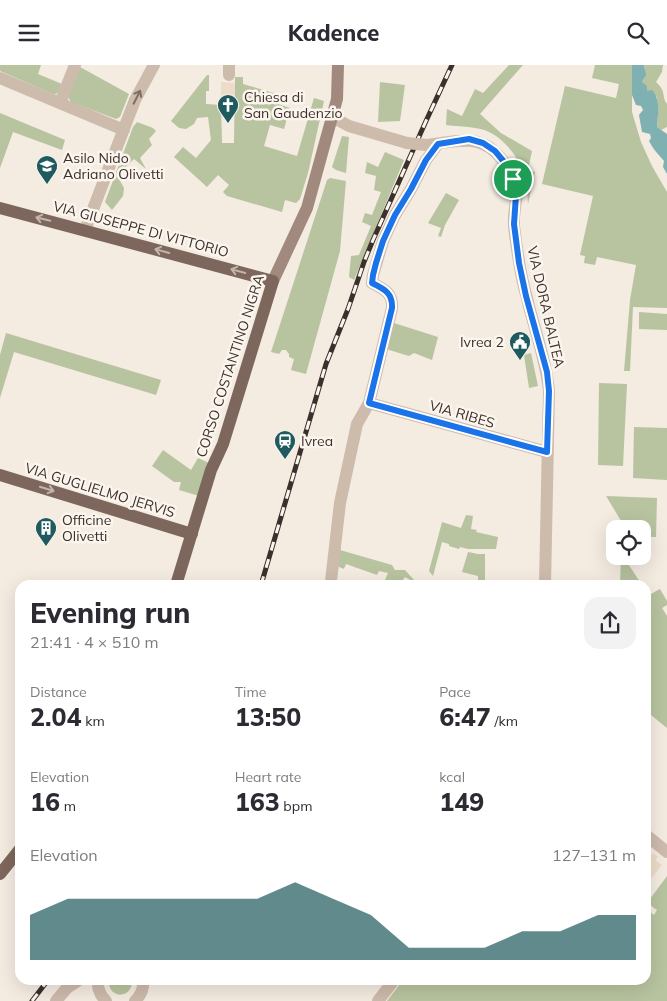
<!DOCTYPE html>
<meta charset="utf-8">
<style>
body{margin:0;font-family:Mulish,sans-serif;background:#f2f2f3;color:#2b2b33;height:100vh;display:flex;flex-direction:column;font-size:19px;white-space:nowrap}
*{box-sizing:border-box;margin:0}
p{font-size:16px;color:#7c7c81}
.icon{flex:none;width:28px;height:28px;fill:none;stroke:currentColor;stroke-width:2;stroke-linecap:round;stroke-linejoin:round}
.map{position:relative;flex:1;overflow:hidden}
.side{position:absolute;left:15px;top:515px;width:636px;height:405px;display:flex;flex-direction:column;background:#fff;border-radius:15px;box-shadow:0 5px 20px #0002}
.side>*{flex:none}
.tools{position:absolute;left:606px;top:455px;display:grid;gap:10px}
.tools a{display:grid;place-items:center;width:45px;height:45px;border-radius:10px;background:#fff;box-shadow:0 5px 20px #0002;font-size:25px}
.pin{position:absolute;display:grid;place-items:center;width:42px;height:42px;color:#fff;margin:-21px;border:2px solid #fff;border-radius:50%;box-shadow:0 1px 5px #0007}
.round{display:grid;place-items:center;flex:none;width:52px;height:52px;border-radius:15px;background:#f2f2f3}
.overview{display:flex;align-items:center;justify-content:space-between;height:85px;padding:0 15px}
h1{font-size:28px;font-weight:800;line-height:38px}
.figures{display:grid;grid-template-columns:repeat(3,1fr);gap:8px;height:85px;padding:5px 15px}
.figures div{display:grid;align-content:center}
.figures b{font-size:25px;font-weight:800}
.figures small{font-size:14px;font-weight:400}
.figures p{font-size:14px}
.chart{height:140px;padding:10px 15px}
.chart p{display:flex;justify-content:space-between}
.chart svg{width:100%;height:90px;margin-top:5px;fill:#1f5a5e;opacity:.7}
header{display:flex;justify-content:space-between;align-items:center;height:65px;padding:0 15px;background:#fff;font-size:22px;font-weight:800}
.map>svg:first-child{display:block}
.green{fill:#b8c4a0}
.plaza{fill:#ecdcc8}
.water{fill:#7fb0b2}
.lines{fill:none;stroke-linecap:round;stroke-linejoin:round}
.minor{stroke:#cdbbac;stroke-width:12}
.secondary{stroke:#a18a7d;stroke-width:12}
.primary{stroke:#7d675c;stroke-width:12}
.rail-casing{stroke:#3b302b;stroke-width:5}
.rail{stroke:#fbf5ee;stroke-width:3;stroke-dasharray:9;stroke-linecap:butt}
.minor-bridge{stroke:#cdbbac;stroke-width:12}
.oneway{stroke:#7d6f65}
.oneway2{stroke:#c2b5ac}
.route-casing{stroke:#fff;stroke-width:10}
.route{stroke:#1a73e8;stroke-width:6}
.labels{text-anchor:middle;dominant-baseline:central;stroke-width:5;stroke-linejoin:round;paint-order:stroke}
.poi-label{font-size:14px;fill:#3b302b;stroke:#fbf5ee;text-anchor:start}
.street-label{font-size:14px;fill:#3b302b;stroke:#fbf5ee}
</style>
<header><svg class="icon" aria-label="menu" viewBox="0 0 24 24"><path d="M4 6h16M4 12h16M4 18h16"/></svg>Kadence<svg class="icon" aria-label="search" viewBox="0 0 24 24"><circle cx="10" cy="10" r="6"/><path d="M15 15l6 6"/></svg></header>
<div class="map">
<svg width="667" height="936" viewBox="0 0 667 936">
<rect width="100%" height="100%" fill="#f4ebe1"/>
<path class="green" d="M 0,0 L 41,0 L 38,9 L 62,19 L 59,26 L 56,29 L 53,29 L 0,6 Z
M 509,0 L 523,0 L 480,49 L 501,68 L 532,86 L 528,105 L 535,107 L 528,139 C 527,132 528,126 527,119 C 523,99 508,76 489,67 C 477,61 460,62 446,60 L 447,44 L 462,51 L 475,24 L 483,28 Z
M 595,0 L 632,0 L 632,47 L 641,77 L 652,101 L 667,127 L 667,243 L 633,242 L 630,306 L 624,306 L 630,235 L 636,200 L 597,192 L 595,200 L 584,198 L 585,191 L 580,190 L 593,131 L 542,119 L 565,21 L 616,33 L 619,19 L 592,13 Z
M 644,0 L 663,0 L 662,7 L 656,17 C 667,27 661,30 667,39 L 667,62 L 661,65 L 657,62 L 658,51 L 657,32 L 647,26 L 642,17 C 645,13 646,5 644,0 Z
M 80,2 L 129,29 L 120,52 L 116,54 L 71,37 L 68,32 Z
M 207,10 L 209,10 L 209,26 L 206,26 L 206,39 L 221,40 L 222,78 L 234,78 L 235,12 L 243,12 L 243,19 L 274,28 L 272,37 L 290,43 L 284,64 L 270,60 L 264,81 L 297,91 L 314,33 L 324,36 L 308,108 L 300,134 L 296,138 L 285,135 L 282,147 L 227,131 L 223,127 L 229,120 L 218,110 L 207,122 L 174,92 L 183,82 L 196,93 L 211,75 L 208,52 L 197,53 L 194,59 L 186,64 L 179,63 L 171,56 Z
M 380,17 L 405,20 L 400,56 L 378,57 Z
M 0,48 L 65,75 L 62,85 L 13,67 L 0,103 Z
M 137,57 L 153,63 L 156,66 L 149,74 L 152,80 L 140,93 L 146,104 L 134,94 L 117,110 L 124,123 L 123,131 L 112,145 L 105,137 L 133,62 Z
M 342,71 L 349,72 L 346,108 L 336,105 L 332,102 Z
M 385,87 L 404,95 L 354,215 L 349,212 L 351,191 L 359,190 L 371,161 L 362,157 L 365,148 L 372,150 L 381,127 L 374,125 L 376,111 L 365,108 L 367,97 L 378,102 Z
M 330,113 L 346,116 L 340,186 L 306,309 L 291,305 L 294,294 L 289,292 L 289,289 L 286,285 L 282,285 L 279,289 L 271,287 L 327,115 Z
M 446,128 L 459,135 L 445,160 L 441,172 L 438,171 L 441,163 L 428,158 Z
M 639,247 L 667,249 L 667,265 L 639,264 Z
M 394,258 L 438,272 L 432,295 L 414,288 L 409,291 L 386,284 Z
M 6,268 L 161,315 L 156,330 L 14,287 L 0,333 L 0,290 Z
M 531,288 L 538,321 L 529,323 L 524,290 Z
M 599,318 L 627,319 L 623,401 L 598,400 Z
M 634,362 L 667,363 L 667,415 L 633,413 Z
M 163,385 L 191,405 L 198,393 L 209,398 L 199,431 L 179,425 L 181,417 L 174,417 L 152,401 Z
M 606,431 L 657,433 L 656,472 L 643,472 L 642,464 L 626,464 Z
M 466,450 L 473,451 L 471,464 L 477,465 L 476,467 L 498,472 L 496,484 L 468,484 L 460,482 L 459,484 L 449,481 L 449,479 L 442,477 L 433,511 L 429,506 L 442,457 L 461,463 Z
M 340,485 L 392,500 L 395,505 L 405,505 L 414,515 L 412,516 L 405,512 L 401,518 L 403,520 L 394,520 L 395,517 L 385,515 L 388,508 L 379,506 L 377,510 L 346,499 L 344,504 L 337,501 Z
M 468,487 L 478,489 L 485,489 L 485,520 L 478,520 L 478,511 L 462,507 Z
M 621,491 L 623,491 L 642,520 L 620,520 Z
M 660,524 L 667,536 L 667,540 L 662,543 L 667,551 L 667,663 L 646,646 L 646,527 L 649,530 Z
M 667,811 L 667,936 L 387,936 L 403,915 L 646,915 L 646,844 L 654,850 L 657,845 L 647,838 Z
M 109,915 L 132,915 C 133,935 107,934 109,915 Z"/>
<path class="plaza" d="M 221,17 L 235,18 L 235,37 L 230,34 L 227,34 L 221,38 Z
M 646,788 L 650,791 L 653,788 L 658,792 L 655,795 L 662,800 L 646,820 Z"/>
<path class="water" d="M 632,0 L 644,0 L 646,10 L 642,17 L 647,21 L 647,26 L 652,25 C 661,35 658,50 657,62 L 667,69 L 667,109 L 663,102 L 664,96 C 658,89 653,84 649,76 L 651,73 L 650,69 L 642,67 L 639,50 L 643,45 L 641,41 L 636,40 L 632,30 Z"/>
<g class="lines">
<path class="minor" d="M 229,0 L 229,10
M 0,13 L 124,65
M 60,38 L 75,0
M 332,52 L 349,61 L 407,78
M 426,80 C 450,78 475,68 495,87 C 507,98 515,115 516,131 C 516,141 513,151 514,161 C 517,186 520,210 527,233 C 534,264 546,294 549,326 L 545,520
M 85,165 L 135,35 L 154,0
M 369,338 L 547,387
M 331,520 L 331,516 L 340,438 L 357,359 L 369,338 L 392,243 C 393,228 384,224 372,218 L 373,210 L 383,176 L 395,150 L 411,124 L 426,95 L 438,79
M 646,770 L 667,787
M 98,915 C 97,924 100,930 106,936
M 56,936 L 67,923 L 79,915
M 135,936 C 141,930 144,923 143,915
M 378,936 L 394,915"/>
<path class="secondary" d="M 273,216 L 307,143 L 337,34 L 338,0"/>
<path class="primary" d="M 0,143 L 273,216 L 223,379 L 211,405 L 176,520
M 0,410 L 192,469
M 0,809 L 20,784"/>
<g class="rail-casing">
<path id="rail" d="M 261,520 L 326,299 L 348,244 L 364,197 L 373,175 L 426,56 L 452,0
M 32,936 L 48,915"/>
</g>
<use href="#rail" class="rail"/>
<path class="minor-bridge" d="M 407,78 L 426,80"/>
</g>
<defs><path id="oneway-shaft" d="M-6 0H5M1.5-3L5.5 0L1.5 3" fill="none" stroke-width="1.6" stroke-linecap="round" stroke-linejoin="round" transform="scale(1.25)"/></defs>
<use class="oneway" href="#oneway-shaft" transform="translate(137 32) rotate(-63)"/>
<g class="oneway2">
<use href="#oneway-shaft" transform="translate(43 154) rotate(-166)"/>
<use href="#oneway-shaft" transform="translate(162 186) rotate(-165)"/>
<use href="#oneway-shaft" transform="translate(238 206) rotate(-165)"/>
<use href="#oneway-shaft" transform="translate(47 424) rotate(17)"/>
</g>
<g class="lines">
<g class="route-casing">
<path id="route" d="M 469,74 L 483,78 L 495,86 L 505,98 L 513,114 L 516,130 L 514,159 L 519,198 L 526,231 L 547,307 L 549,326 L 547,387 L 369,338 L 392,243 C 393,228 384,224 372,218 L 373,210 L 376,198 L 383,176 L 395,150 L 411,124 L 426,95 L 438,79 Z"/>
</g>
<use href="#route" class="route"/>
</g>
<defs>
<g id="church-pin" transform="scale(1.125)"><path d="M0 17L-7.5 6A9.5 9.5 0 1 1 7.5 6Z" fill="#1f5a5e" stroke="#fbf5ee"/><path d="M-1.2-6h2.4v3.5h3.3v2.4h-3.3V6h-2.4V-.1h-3.3v-2.4h3.3Z" fill="#fff"/></g>
<g id="school-pin" transform="scale(1.125)"><path d="M0 17L-7.5 6A9.5 9.5 0 1 1 7.5 6Z" fill="#1f5a5e" stroke="#fbf5ee"/><path d="M0-5L7-2L0 1L-7-2ZM-4 1L0 2.5L4 1V4Q0 6-4 4Z" fill="#fff"/></g>
<g id="civic-pin" transform="scale(1.125)"><path d="M0 17L-7.5 6A9.5 9.5 0 1 1 7.5 6Z" fill="#1f5a5e" stroke="#fbf5ee"/><path d="M-.6-6.5H3V-4.5H.6V-3L4-1V1h2V6H-6V1h2V-1L-.6-3ZM-1.2 2.5V6h2.4V2.5Z" fill="#fff"/></g>
<g id="station-pin" transform="scale(1.125)"><path d="M0 17L-7.5 6A9.5 9.5 0 1 1 7.5 6Z" fill="#1f5a5e" stroke="#fbf5ee"/><path d="M-3-6H3Q5-6 5-4V2Q5 4 3 4L4.5 6H3L1.5 4h-3L-3 6H-4.5L-3 4Q-5 4-5 2V-4Q-5-6-3-6ZM-3.5-4v3h7v-3ZM-3.5 1v1.5H-2V1ZM2 1v1.5H3.5V1Z" fill="#fff"/></g>
<g id="building-pin" transform="scale(1.125)"><path d="M0 17L-7.5 6A9.5 9.5 0 1 1 7.5 6Z" fill="#1f5a5e" stroke="#fbf5ee"/><path d="M-4-6H4V6H1V3H-1V6H-4ZM-2.5-4.3h1.7v1.8h-1.7ZM.8-4.3h1.7v1.8H.8ZM-2.5-1h1.7V.8h-1.7ZM.8-1h1.7V.8H.8Z" fill="#fff"/></g>
</defs>
<g fill-rule="evenodd">
<use href="#church-pin" x="228" y="40"/>
<use href="#school-pin" x="47" y="101"/>
<use href="#civic-pin" x="520" y="277"/>
<use href="#station-pin" x="285" y="376"/>
<use href="#building-pin" x="46" y="463"/>
</g>
<g class="labels">
<g class="poi-label">
<text x="244" y="32">Chiesa di<tspan x="244" dy="16">San Gaudenzio</tspan></text>
<text x="63" y="93">Asilo Nido<tspan x="63" dy="16">Adriano Olivetti</tspan></text>
<text x="504" y="277" text-anchor="end">Ivrea 2</text>
<text x="301" y="376">Ivrea</text>
<text x="62" y="455">Officine<tspan x="62" dy="16">Olivetti</tspan></text>
</g>
<g class="street-label">
<text transform="translate(141 164) rotate(15)">VIA GIUSEPPE DI VITTORIO</text>
<text transform="translate(546 242) rotate(77)">VIA DORA BALTEA</text>
<text transform="translate(230 301) rotate(-72)">CORSO COSTANTINO NIGRA</text>
<text transform="translate(462 349) rotate(16)">VIA RIBES</text>
<text transform="translate(100 425) rotate(17)">VIA GUGLIELMO JERVIS</text>
</g>
</g>
</svg>
<div class="tools">
<a><svg class="icon" aria-label="locate" viewBox="0 0 24 24"><circle cx="12" cy="12" r="6"/><path d="M12 2v4M12 18v4M2 12h4M18 12h4"/></svg></a>
</div>
<div class="pin" style="left:513px;top:114px;background:#1e9e55"><svg class="icon" aria-label="arrive" viewBox="0 0 24 24"><path d="M6 21V4h12l-3 4 3 4H6"/></svg></div>
<section class="side">
<div class="overview"><div><h1>Evening run</h1><p>21:41 · 4 × 510 m</p></div><a class="round"><svg class="icon" aria-label="share" viewBox="0 0 24 24"><path d="M12 15V3M7 8l5-5 5 5M5 13v7h14v-7"/></svg></a></div>
<div class="figures">
<div><p>Distance</p><b>2.04<small> km</small></b></div>
<div><p>Time</p><b>13:50</b></div>
<div><p>Pace</p><b>6:47<small> /km</small></b></div>
</div>
<div class="figures">
<div><p>Elevation</p><b>16<small> m</small></b></div>
<div><p>Heart rate</p><b>163<small> bpm</small></b></div>
<div><p>kcal</p><b>149</b></div>
</div>
<div class="chart"><p><span>Elevation</span>127–131 m</p>
<svg viewBox="0 0 160 44" preserveAspectRatio="none"><path d="M0 44V22L10 14L20 14L30 14L40 14L50 14L60 14L70 6L80 14L90 22L100 38L110 38L120 38L130 30L140 30L150 22L160 22V44z"/></svg>
</div>
</section>
</div>
